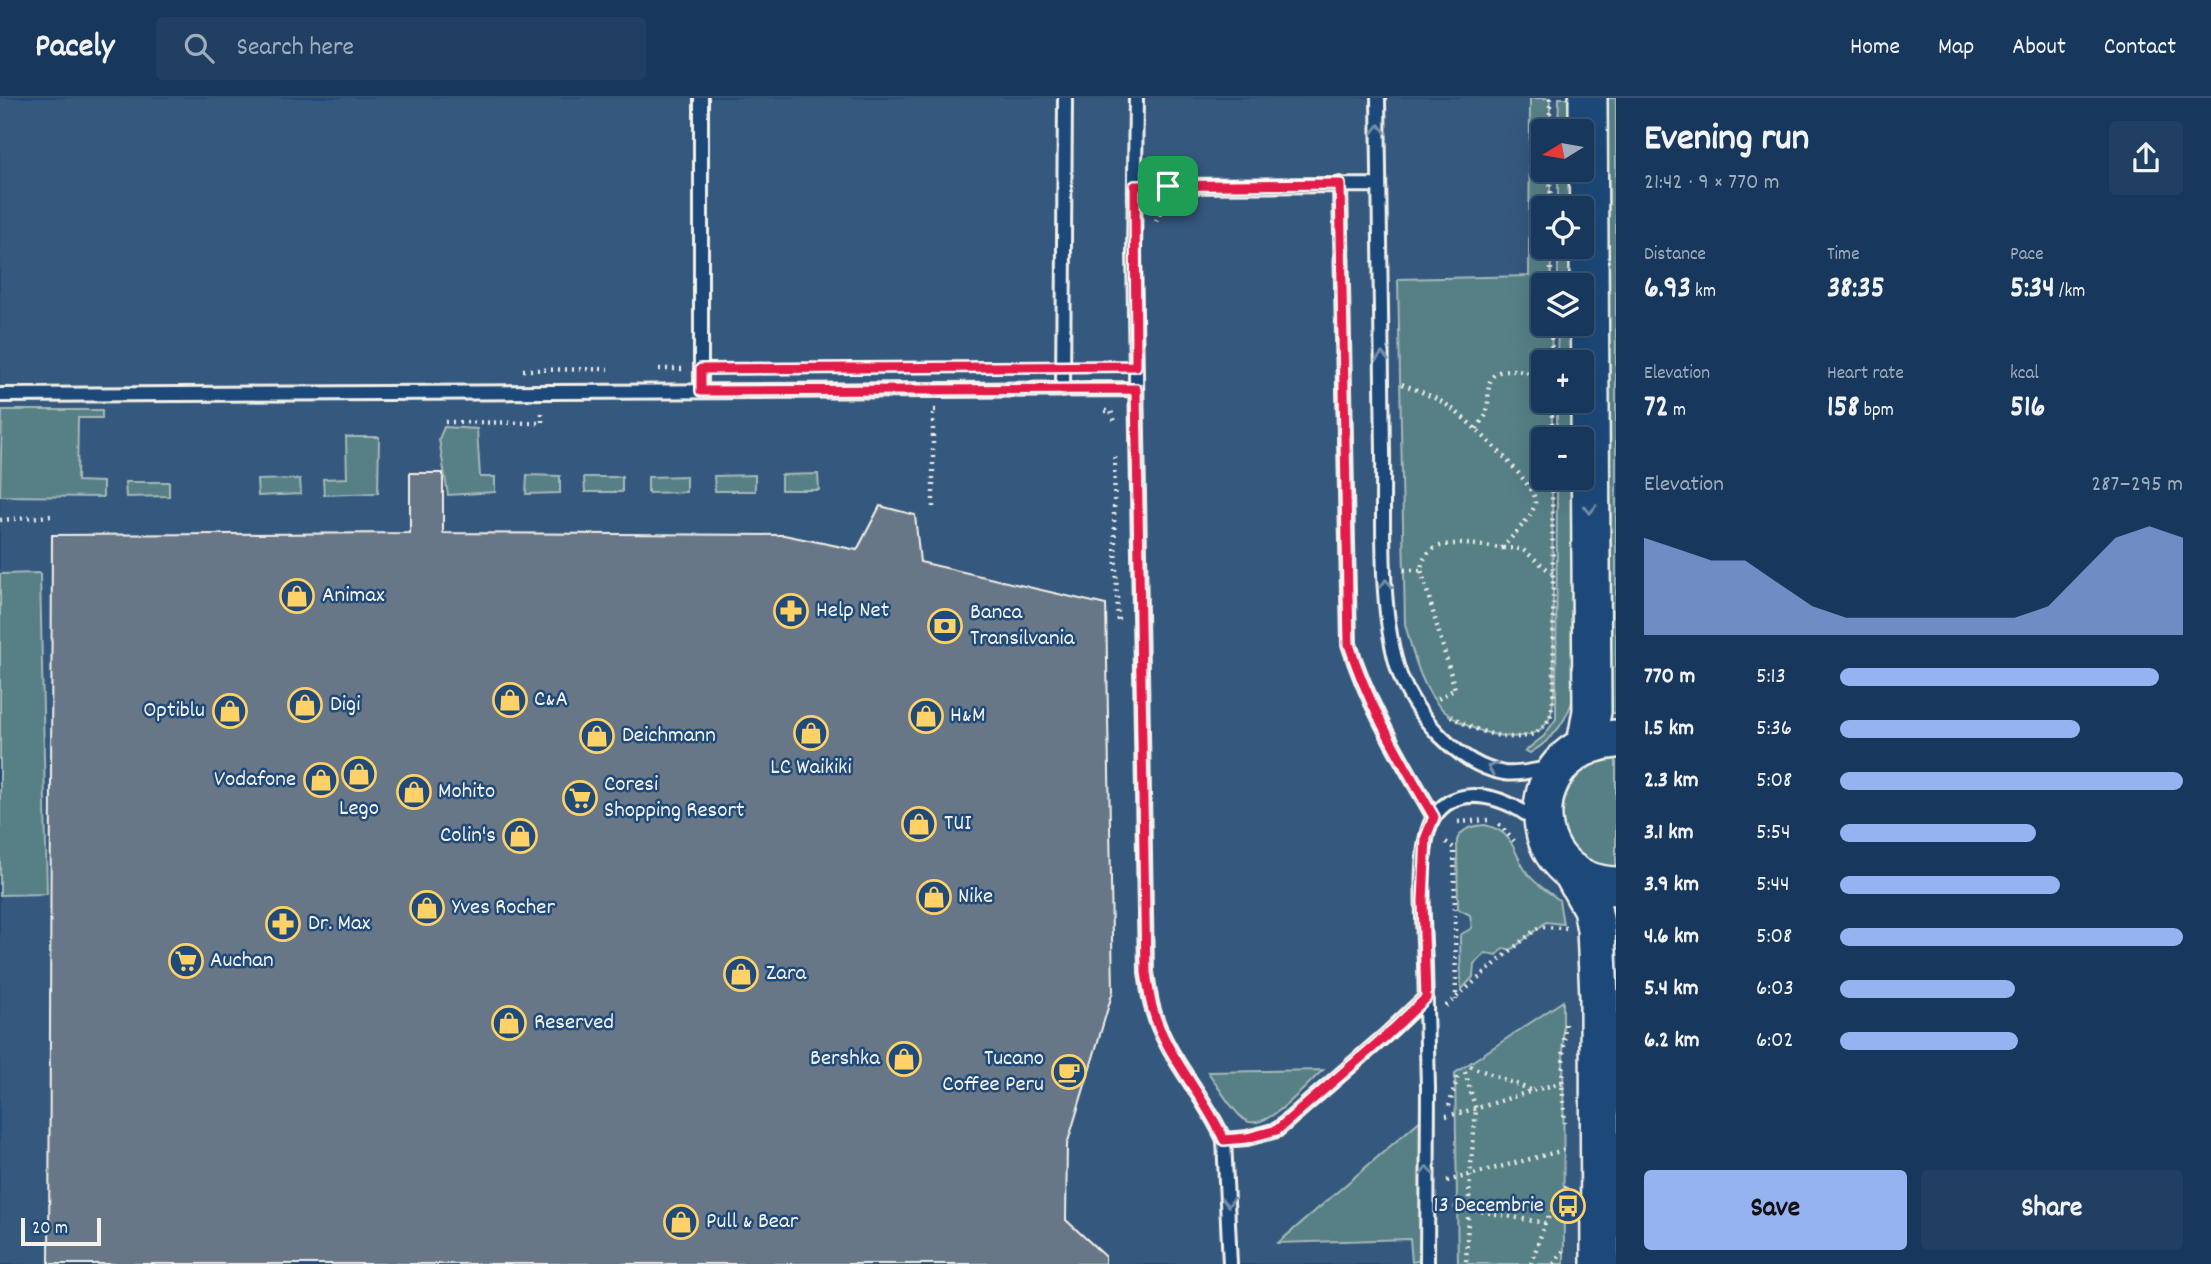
<!DOCTYPE html>
<meta charset="utf-8">
<style>
body{margin:0;font-family:Dekko,sans-serif;background:#203f62;color:#f1f3f6;height:100vh;display:flex;flex-direction:column;font-size:26px;white-space:nowrap}
*{box-sizing:border-box;margin:0}
p{font-size:23px;color:#9eacbb}
.icon{flex:none;width:38px;height:38px;fill:none;stroke:currentColor;stroke-width:2;stroke-linecap:round;stroke-linejoin:round}
.map{position:relative;flex:1;overflow:hidden}
.details{display:flex;flex-direction:column;background:#17385c;width:595px}
.details>*{flex:none}
.needle{width:46px;rotate:259deg}
.tools{position:absolute;left:1531px;top:21px;display:grid;gap:14px}
.tools a{display:grid;place-items:center;width:63px;height:63px;border-radius:7px;background:#17385c;box-shadow:0 7px 28px #0002,0 0 0 2px #365272;font-size:35px}
.scale{position:absolute;left:21px;bottom:18px;width:80px;box-sizing:border-box;padding-left:7px;border:4px solid #f4f1e8;border-top:0;font-size:19px;line-height:24px;white-space:nowrap;color:#f4f1e8;-webkit-text-stroke:5px #1f4a7a;paint-order:stroke}
.pin{position:absolute;display:grid;place-items:center;width:60px;height:60px;color:#fff;margin:-30px;border-radius:14px;box-shadow:0 4px 10px #0006}
.round{display:grid;place-items:center;flex:none;width:74px;height:74px;border-radius:7px;background:#203f62}
.overview{display:flex;align-items:center;justify-content:space-between;height:119px;padding:0 28px}
h1{font-size:38px;font-weight:700;line-height:52px}
.metrics{display:grid;grid-template-columns:repeat(3,1fr);gap:10px;height:119px;padding:7px 28px}
.metrics div{display:grid;align-content:center}
.metrics b{font-size:30px;font-weight:700}
.metrics small{font-size:19px;font-weight:400}
.metrics p{font-size:19px}
.chart{height:196px;padding:14px 28px}
.chart p{display:flex;justify-content:space-between}
.chart svg{width:100%;height:126px;margin-top:7px;fill:#95b2f1;opacity:.7}
.primary-button{display:flex;gap:14px;margin-top:auto;padding:14px 28px}
.primary-button a{flex:1;height:80px;border-radius:7px;background:#95b2f1;color:#111;font-size:28px;font-weight:700;line-height:80px;text-align:center}
.primary-button a+a{background:#203f62;color:#f1f3f6}
ul{padding:0 28px;list-style:none;font-size:23px}
li{display:grid;grid-template-columns:112px 84px 1fr;align-items:center;height:52px}
li i{height:18px;border-radius:9px;background:#95b2f1}
header{display:flex;align-items:center;gap:42px;box-sizing:border-box;height:98px;padding:0 35px;background:#17385c;border-bottom:2px solid #365272}
header strong{font-size:33px}
nav{display:flex;gap:38px;margin-inline-start:auto;font-size:24px}
.search{width:490px;height:63px;background:#203f62;display:flex;align-items:center;gap:18px;box-sizing:border-box;padding:0 24px;border-radius:7px;color:#9eacbb;font-size:26px}
main{display:flex;flex:1;min-height:0}
.map>svg:first-child{display:block}
.built{fill:#35587e;fill-rule:evenodd}
.green{fill:#568086;stroke:#a5b8b7;stroke-width:2}
.building{fill:#677787;stroke:#f4f1e8;stroke-width:2}
.lines{fill:none;stroke-linecap:round;stroke-linejoin:round}
.service-casing{stroke:#f4f1e8;stroke-width:18}
.secondary-casing{stroke:#f4f1e8;stroke-width:42}
.path{stroke:#f4f1e8;stroke-width:4.5;stroke-dasharray:2 5;stroke-linecap:butt}
.service{stroke:#1f4a7a;stroke-width:12}
.secondary{stroke:#1f4a7a;stroke-width:37}
.oneway{stroke:#748da6}
.route-casing{stroke:#fff;stroke-width:14}
.route{stroke:#e11d48;stroke-width:9}
.labels{text-anchor:middle;dominant-baseline:central;stroke-width:5;stroke-linejoin:round;paint-order:stroke}
.poi-label{font-size:23px;fill:#f4f1e8;stroke:#1f4a7a;text-anchor:start}
</style>
<header>
<strong>Pacely</strong>
<div class="search"><svg class="icon" aria-label="search" viewBox="0 0 24 24"><circle cx="10" cy="10" r="6"/><path d="M15 15l6 6"/></svg>Search here</div>
<nav><a>Home</a><a>Map</a><a>About</a><a>Contact</a></nav>
</header>
<main>
<div class="map">
<svg width="1616" height="1166" viewBox="0 0 1616 1166">
<rect width="100%" height="100%" fill="#1f4a7a"/>
<filter id="ink" filterUnits="userSpaceOnUse"><feTurbulence type="fractalNoise" baseFrequency=".0143" numOctaves="2"/><feDisplacementMap in="SourceGraphic" scale="14" xChannelSelector="R" yChannelSelector="G"/><feConvolveMatrix kernelMatrix="1 2 1 2 8 2 1 2 1" color-interpolation-filters="sRGB"/></filter>
<g filter="url(#ink)">
<path class="built" d="M 0,0 L 1616,0 L 1616,1166 L 0,1166 ZM 1544,33 L 1582,33 L 1582,72 L 1544,72 ZM 1544,110 L 1582,110 L 1582,149 L 1544,149 ZM 1544,187 L 1582,187 L 1582,226 L 1544,226 ZM 1544,264 L 1582,264 L 1582,303 L 1544,303 ZM 1544,341 L 1582,341 L 1582,380 L 1544,380 Z"/>
<path class="green" d="M 1530,0 L 1550,0 L 1550,33 L 1544,33 L 1544,72 L 1550,72 L 1550,110 L 1544,110 L 1544,149 L 1551,149 L 1551,187 L 1544,187 L 1544,226 L 1551,226 L 1552,264 L 1544,264 L 1544,303 L 1552,303 L 1552,341 L 1544,341 L 1544,380 L 1552,380 L 1554,594 C 1553,602 1553,614 1549,621 C 1532,655 1466,633 1444,613 C 1421,592 1413,554 1405,526 L 1398,181 L 1529,178 Z
M 1559,0 L 1577,0 L 1577,33 L 1558,33 Z
M 1602,0 L 1616,0 L 1616,615 L 1606,615 L 1610,561 Z
M 1558,72 L 1577,72 L 1577,110 L 1558,110 Z
M 1558,149 L 1577,149 L 1577,187 L 1558,187 Z
M 1558,226 L 1577,226 L 1577,264 L 1557,264 Z
M 1557,303 L 1577,303 L 1577,341 L 1557,341 Z
M 2,312 L 102,312 L 102,320 L 78,320 L 77,383 L 103,384 L 103,399 L 0,398 Z
M 444,329 L 477,331 L 480,379 L 495,379 L 495,394 L 448,397 L 439,341 Z
M 346,339 L 379,339 L 378,395 L 324,397 L 323,381 L 347,380 Z
M 818,376 L 819,392 L 781,392 L 781,377 Z
M 527,377 L 560,378 L 560,395 L 526,396 Z
M 755,377 L 755,393 L 715,393 L 714,378 Z
M 686,378 L 686,394 L 648,395 L 648,379 Z
M 584,379 L 622,379 L 622,394 L 585,394 Z
M 1557,380 L 1577,380 L 1576,592 C 1568,620 1556,640 1530,655 L 1525,653 L 1544,638 L 1556,621 Z
M 300,381 L 301,396 L 258,398 L 257,382 Z
M 125,384 L 169,384 L 169,398 L 126,399 Z
M 40,475 L 47,796 L 0,797 L 0,476 Z
M 1616,658 L 1616,771 C 1603,768 1591,766 1580,758 C 1552,735 1555,680 1589,665 C 1597,661 1608,660 1616,658 Z
M 1485,727 C 1517,735 1511,754 1528,776 C 1535,786 1549,794 1559,802 L 1563,826 L 1546,824 L 1511,852 L 1504,850 L 1497,857 L 1485,855 L 1474,866 L 1473,879 L 1461,892 L 1460,837 L 1472,830 L 1470,817 L 1458,811 L 1457,742 C 1462,730 1473,728 1485,727 Z
M 1563,903 L 1564,1166 L 1458,1166 L 1455,975 Z
M 1323,972 C 1307,986 1265,1036 1245,1022 C 1232,1013 1217,987 1208,974 Z
M 1423,1020 L 1423,1162 L 1412,1164 L 1410,1141 L 1278,1145 Z"/>
<path class="building" d="M 410,375 L 443,375 L 443,435 L 784,437 L 857,452 L 880,408 L 915,417 L 920,464 L 1106,507 L 1113,893 L 1067,1047 L 1066,1122 L 1105,1158 L 1105,1166 L 49,1166 L 52,437 L 410,435 Z"/>
<g class="lines">
<g class="service-casing">
<path id="service" d="M 701,0 L 701,293
M 1136,0 L 1134,156 L 1146,874 C 1148,886 1149,900 1153,912 C 1165,957 1205,998 1224,1042 L 1230,1166
M 1378,0 C 1379,118 1382,237 1383,355 C 1384,422 1378,514 1400,577 C 1416,618 1458,667 1504,675 C 1519,677 1537,672 1552,669
M 1340,86 L 1349,546 C 1368,608 1402,663 1434,719
M 1135,88 L 1379,87
M 1063,292 L 1065,0
M 0,297 L 1136,291
M 1224,1042 L 1247,1040 L 1277,1032 L 1386,937 L 1426,899
M 1427,1166 C 1427,1107 1428,1048 1428,990 C 1427,949 1426,908 1425,867 C 1424,831 1416,747 1434,719 C 1458,682 1511,700 1537,725"/>
</g>
<g class="secondary-casing">
<path id="secondary" d="M 1616,641 C 1517,649 1520,785 1616,788
M 1586,647 L 1592,613 L 1588,0
M 1572,774 L 1592,810 L 1596,831 L 1599,899 L 1600,1166"/>
</g>
<path class="path" d="M 1550,0 L 1550,33
M 1550,72 L 1551,110
M 1156,123 L 1165,106
M 1551,149 L 1551,187
M 1551,226 L 1552,264
M 1083,268 L 1119,268
M 659,271 L 682,271
M 719,271 L 1046,268
M 523,272 L 608,271
M 1402,286 C 1419,293 1436,299 1451,310 C 1468,322 1533,383 1535,402 C 1537,415 1511,439 1502,450 C 1474,448 1425,434 1421,472 L 1455,591 L 1436,602
M 1552,303 L 1552,341
M 1105,313 L 1111,313 L 1116,326
M 445,324 L 542,325 L 542,313
M 1477,331 C 1479,326 1484,321 1486,316 C 1492,299 1480,273 1510,272 C 1521,271 1532,277 1544,278
M 1115,359 L 1114,419 L 1118,525
M 933,409 L 933,312 L 936,312
M 0,422 L 52,418
M 1503,450 L 1522,451 L 1552,475
M 1404,472 L 1421,472
M 1451,618 C 1475,634 1531,655 1549,621 C 1553,614 1552,602 1554,594 L 1552,380
M 1458,724 L 1488,722
M 1499,726 L 1514,743
M 1446,744 L 1454,750 L 1456,902
M 1446,908 L 1536,831 L 1541,829 L 1566,830
M 1565,926 L 1562,985 L 1565,1025
M 1470,968 L 1531,992
M 1465,974 L 1476,1012 L 1470,1077 L 1466,1166
M 1449,1008 L 1458,978
M 1446,1018 C 1485,1010 1522,994 1562,985
M 1447,1083 L 1568,1051
M 1447,1107 L 1545,1125 L 1568,1086
M 1531,1166 L 1545,1125
M 1554,1166 L 1566,1149"/>
<use href="#service" class="service"/>
<use href="#secondary" class="secondary"/>
</g>
<defs><path id="oneway-chevron" d="M-2-3.5L2.5 0L-2 3.5" fill="none" stroke-width="1.6" stroke-linecap="round" stroke-linejoin="round" transform="scale(1.75)"/></defs>
<g class="oneway">
<use href="#oneway-chevron" transform="translate(1379 31) rotate(-91)"/>
<use href="#oneway-chevron" transform="translate(1382 259) rotate(-91)"/>
<use href="#oneway-chevron" transform="translate(1590 411) rotate(90)"/>
<use href="#oneway-chevron" transform="translate(1386 486) rotate(-93)"/>
<use href="#oneway-chevron" transform="translate(1492 670) rotate(-159)"/>
<use href="#oneway-chevron" transform="translate(1427 1073) rotate(-90)"/>
<use href="#oneway-chevron" transform="translate(1228 1104) rotate(88)"/>
</g>
</g>
<g class="lines" filter="url(#ink)">
<g class="route-casing">
<path id="route" d="M 1340,86 L 1349,546 C 1368,608 1402,663 1434,719 L 1426,739 L 1423,803 L 1426,900 L 1387,937 L 1277,1032 L 1247,1040 L 1224,1042 C 1205,999 1165,956 1153,912 C 1149,900 1148,886 1146,874 L 1136,291 L 701,293 L 701,271 L 1136,268 L 1135,88 Z"/>
</g>
<use href="#route" class="route"/>
</g>
<defs>
<g id="shop-ring" transform="scale(1.75)"><circle r="9.5" fill="#1f4a7a" stroke="#ffd166" stroke-width="1.5"/><path d="M-5-2.5h2.3a2.7 3.5 0 0 1 5.4 0H5L5.5 6h-11ZM-1.5-2.5h3a1.5 2.3 0 0 0-3 0Z" fill="#ffd166"/></g>
<g id="pharmacy-ring" transform="scale(1.75)"><circle r="9.5" fill="#1f4a7a" stroke="#ffd166" stroke-width="1.5"/><path d="M-2-6h4v4h4v4h-4v4h-4v-4h-4v-4h4Z" fill="#ffd166"/></g>
<g id="bank-ring" transform="scale(1.75)"><circle r="9.5" fill="#1f4a7a" stroke="#ffd166" stroke-width="1.5"/><path d="M-6-4H6V4H-6ZM0-2.3a2.3 2.3 0 1 0 0 4.6a2.3 2.3 0 1 0 0-4.6Z" fill="#ffd166"/></g>
<g id="supermarket-ring" transform="scale(1.75)"><circle r="9.5" fill="#1f4a7a" stroke="#ffd166" stroke-width="1.5"/><path d="M-6-5.5h2.5l.6 2H6L4.5 2H-2.5L-4.4-4H-6ZM-1.5 3.2a1.3 1.3 0 1 0 .1 0ZM3 3.2a1.3 1.3 0 1 0 .1 0Z" fill="#ffd166"/></g>
<g id="cafe-ring" transform="scale(1.75)"><circle r="9.5" fill="#1f4a7a" stroke="#ffd166" stroke-width="1.5"/><path d="M-5.5-4.5H6V0H3Q3 3.5 0 3.5H-2.5Q-5.5 3.5-5.5 0ZM3-3.2v2h1.7v-2ZM-6 4.5H4V6H-6Z" fill="#ffd166"/></g>
<g id="bus-ring" transform="scale(1.75)"><circle r="9.5" fill="#1f4a7a" stroke="#ffd166" stroke-width="1.5"/><path d="M-5-6H5V4H4V6H2V4H-2V6H-4V4H-5ZM-3.5-4V0h7V-4ZM-3.5 1.2v1.5H-2V1.2ZM2 1.2v1.5H3.5V1.2Z" fill="#ffd166"/></g>
</defs>
<g fill-rule="evenodd">
<use href="#shop-ring" x="297" y="498"/>
<use href="#pharmacy-ring" x="791" y="513"/>
<use href="#bank-ring" x="945" y="528"/>
<use href="#shop-ring" x="510" y="602"/>
<use href="#shop-ring" x="305" y="607"/>
<use href="#shop-ring" x="230" y="613"/>
<use href="#shop-ring" x="926" y="618"/>
<use href="#shop-ring" x="811" y="635"/>
<use href="#shop-ring" x="597" y="638"/>
<use href="#shop-ring" x="359" y="676"/>
<use href="#shop-ring" x="321" y="682"/>
<use href="#shop-ring" x="414" y="694"/>
<use href="#supermarket-ring" x="580" y="700"/>
<use href="#shop-ring" x="919" y="726"/>
<use href="#shop-ring" x="520" y="738"/>
<use href="#shop-ring" x="934" y="799"/>
<use href="#shop-ring" x="427" y="810"/>
<use href="#pharmacy-ring" x="283" y="826"/>
<use href="#supermarket-ring" x="186" y="863"/>
<use href="#shop-ring" x="741" y="876"/>
<use href="#shop-ring" x="509" y="925"/>
<use href="#shop-ring" x="904" y="961"/>
<use href="#cafe-ring" x="1069" y="974"/>
<use href="#bus-ring" x="1568" y="1108"/>
<use href="#shop-ring" x="681" y="1124"/>
</g>
<g class="labels">
<g class="poi-label">
<text x="322" y="498">Animax</text>
<text x="816" y="513">Help Net</text>
<text x="970" y="515">Banca<tspan x="970" dy="26">Transilvania</tspan></text>
<text x="534" y="602">C&amp;A</text>
<text x="330" y="607">Digi</text>
<text x="205" y="613" text-anchor="end">Optiblu</text>
<text x="950" y="618">H&amp;M</text>
<text x="622" y="638">Deichmann</text>
<text x="811" y="670" text-anchor="middle">LC Waikiki</text>
<text x="296" y="682" text-anchor="end">Vodafone</text>
<text x="604" y="687">Coresi<tspan x="604" dy="26">Shopping Resort</tspan></text>
<text x="438" y="694">Mohito</text>
<text x="359" y="711" text-anchor="middle">Lego</text>
<text x="944" y="726">TUI</text>
<text x="496" y="738" text-anchor="end">Colin's</text>
<text x="958" y="799">Nike</text>
<text x="452" y="810">Yves Rocher</text>
<text x="308" y="826">Dr. Max</text>
<text x="210" y="863">Auchan</text>
<text x="766" y="876">Zara</text>
<text x="534" y="925">Reserved</text>
<text x="880" y="961" text-anchor="end">Bershka</text>
<text x="1044" y="961" text-anchor="end">Tucano<tspan x="1044" dy="26">Coffee Peru</tspan></text>
<text x="1544" y="1108" text-anchor="end">13 Decembrie</text>
<text x="706" y="1124">Pull &amp; Bear</text>
</g>
</g>
</svg>
<div class="tools">
<a><svg class="needle" viewBox="-14 -14 28 28"><path d="M0-13l5 13h-10z" fill="#e53935"/><path d="M0 13l5-13h-10z" fill="#9eacbb"/></svg></a>
<a><svg class="icon" aria-label="locate" viewBox="0 0 24 24"><circle cx="12" cy="12" r="6"/><path d="M12 2v4M12 18v4M2 12h4M18 12h4"/></svg></a>
<a><svg class="icon" aria-label="layers" viewBox="0 0 24 24"><path d="M12 4l9 5-9 5-9-5zM3 14l9 5 9-5"/></svg></a>
<a>+</a>
<a>−</a>
</div>
<div class="scale">20 m</div>
<div class="pin" style="left:1168px;top:88px;background:#1e9e55"><svg class="icon" aria-label="arrive" viewBox="0 0 24 24"><path d="M6 21V4h12l-3 4 3 4H6"/></svg></div>
</div>
<section class="details">
<div class="overview"><div><h1>Evening run</h1><p>21:42 · 9 × 770 m</p></div><a class="round"><svg class="icon" aria-label="share" viewBox="0 0 24 24"><path d="M12 15V3M7 8l5-5 5 5M5 13v7h14v-7"/></svg></a></div>
<div class="metrics">
<div><p>Distance</p><b>6.93<small> km</small></b></div>
<div><p>Time</p><b>38:35</b></div>
<div><p>Pace</p><b>5:34<small> /km</small></b></div>
</div>
<div class="metrics">
<div><p>Elevation</p><b>72<small> m</small></b></div>
<div><p>Heart rate</p><b>158<small> bpm</small></b></div>
<div><p>kcal</p><b>516</b></div>
</div>
<div class="chart"><p><span>Elevation</span>287–295 m</p>
<svg viewBox="0 0 160 44" preserveAspectRatio="none"><path d="M0 44V10L10 14L20 18L30 18L40 26L50 34L60 38L70 38L80 38L90 38L100 38L110 38L120 34L130 22L140 10L150 6L160 10V44z"/></svg>
</div>
<ul>
<li><b>770 m</b>5:13<i style="width:93%"></i></li>
<li><b>1.5 km</b>5:36<i style="width:70%"></i></li>
<li><b>2.3 km</b>5:08<i style="width:100%"></i></li>
<li><b>3.1 km</b>5:54<i style="width:57%"></i></li>
<li><b>3.9 km</b>5:44<i style="width:64%"></i></li>
<li><b>4.6 km</b>5:08<i style="width:100%"></i></li>
<li><b>5.4 km</b>6:03<i style="width:51%"></i></li>
<li><b>6.2 km</b>6:02<i style="width:52%"></i></li>
</ul>
<div class="primary-button"><a>Save</a><a>Share</a></div>
</section>
</main>
